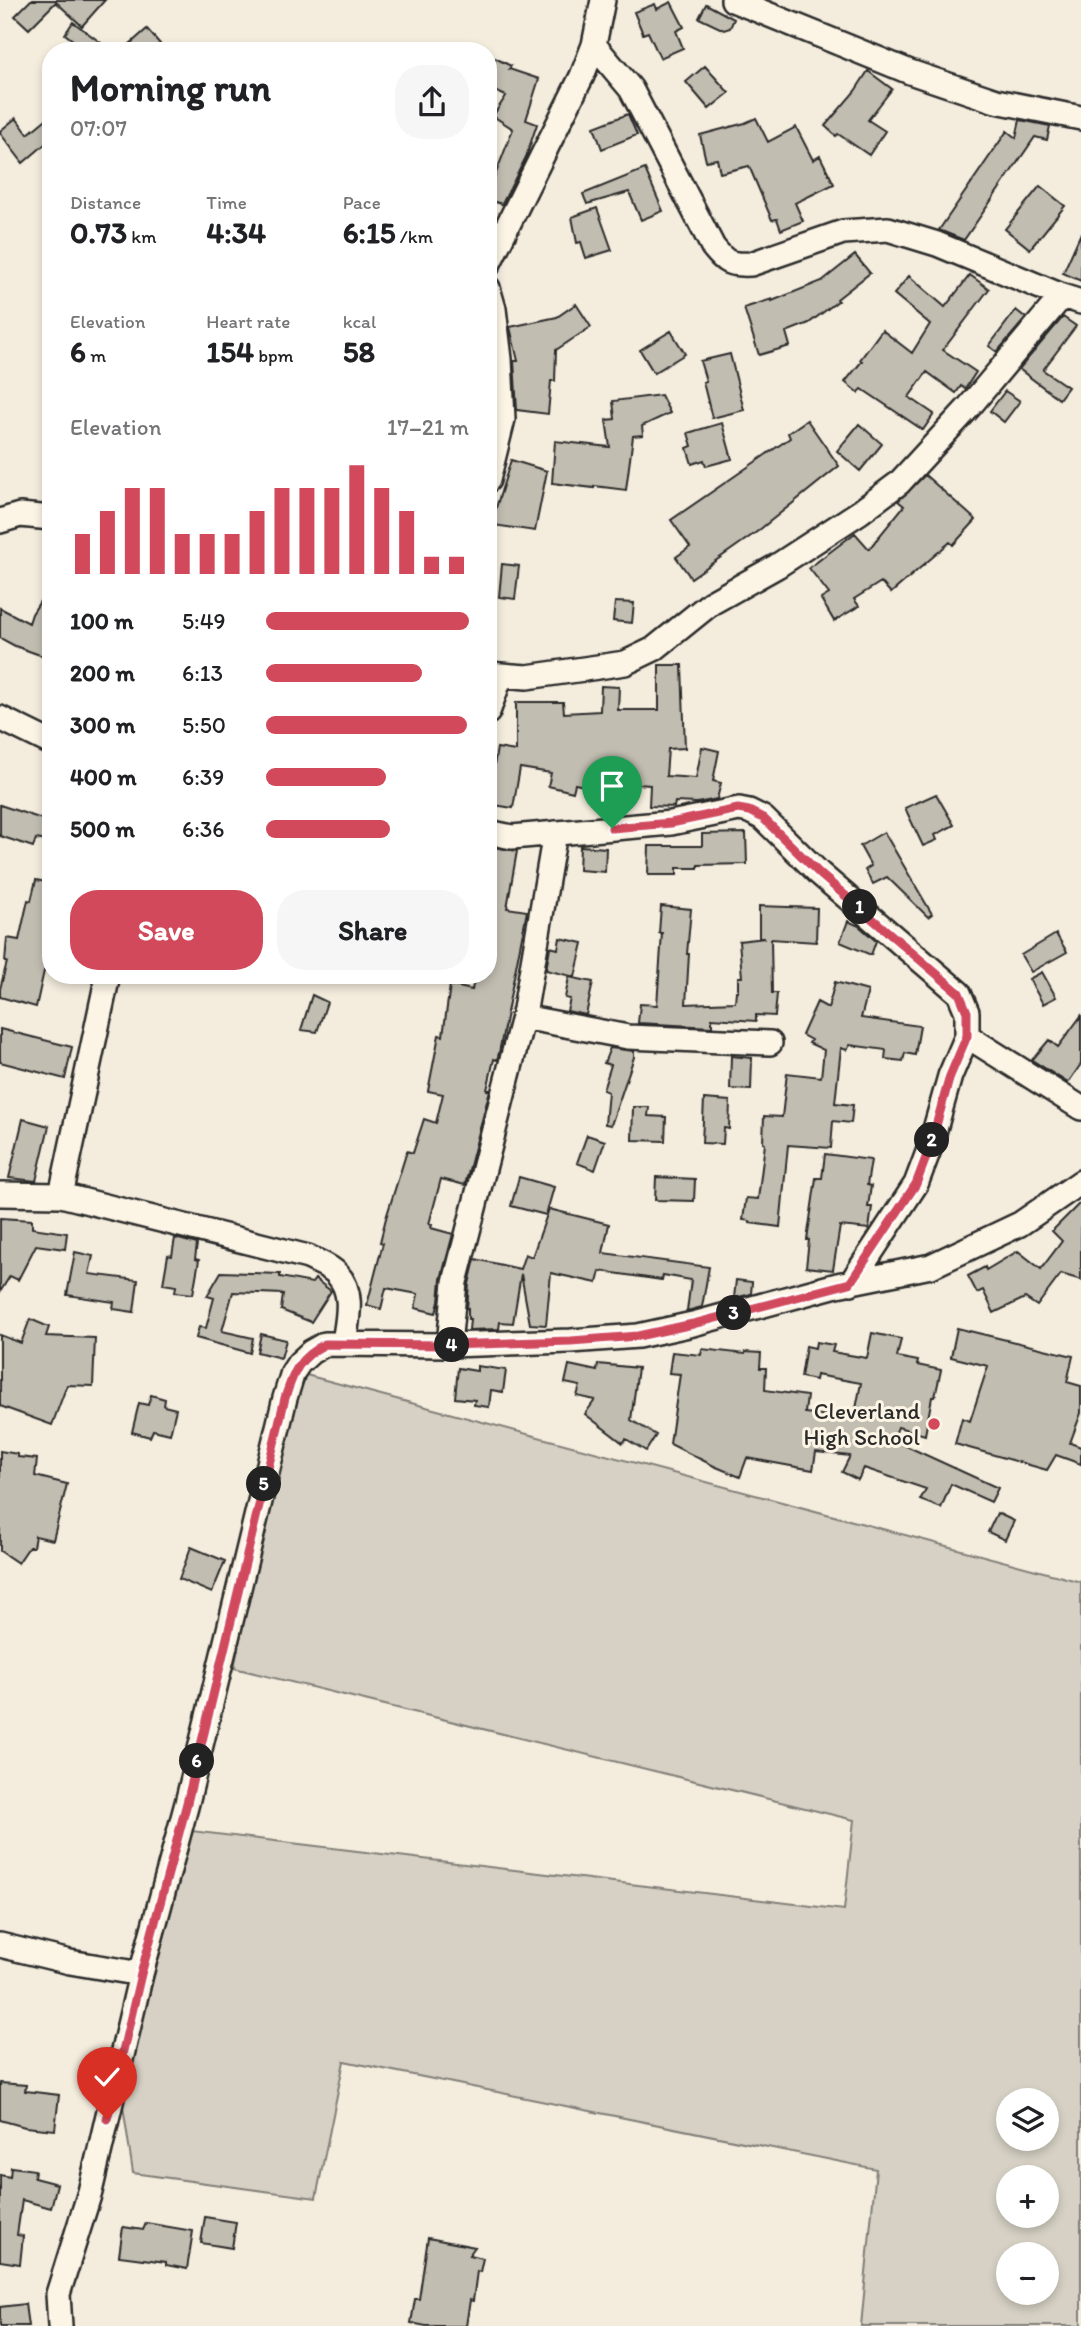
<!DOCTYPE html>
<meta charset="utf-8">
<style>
body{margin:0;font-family:Itim,sans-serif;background:#f6f6f6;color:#202124;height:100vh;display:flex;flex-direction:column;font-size:26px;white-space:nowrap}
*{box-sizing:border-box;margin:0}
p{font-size:23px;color:#757577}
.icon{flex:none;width:38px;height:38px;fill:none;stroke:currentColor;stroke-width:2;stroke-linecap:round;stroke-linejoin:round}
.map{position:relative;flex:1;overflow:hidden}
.details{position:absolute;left:42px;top:42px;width:455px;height:942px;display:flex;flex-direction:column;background:#fff;border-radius:28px;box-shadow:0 4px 10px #0003}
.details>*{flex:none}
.buttons{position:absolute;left:996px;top:2088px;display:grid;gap:14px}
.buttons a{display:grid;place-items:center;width:63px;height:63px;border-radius:50%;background:#fff;box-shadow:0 4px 10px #0003;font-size:35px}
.pin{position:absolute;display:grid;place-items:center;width:60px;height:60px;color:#fff;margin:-72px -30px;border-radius:50% 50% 50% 0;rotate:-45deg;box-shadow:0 0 7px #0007}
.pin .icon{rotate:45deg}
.km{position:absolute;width:35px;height:35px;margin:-18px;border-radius:50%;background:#222;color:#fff;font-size:19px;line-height:35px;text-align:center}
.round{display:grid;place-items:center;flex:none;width:74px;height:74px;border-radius:28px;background:#f6f6f6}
.headline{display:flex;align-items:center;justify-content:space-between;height:119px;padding:0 28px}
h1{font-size:38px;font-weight:800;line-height:52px}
.figures{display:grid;grid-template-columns:repeat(3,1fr);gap:10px;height:119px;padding:7px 28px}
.figures div{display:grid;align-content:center}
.figures b{font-size:30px;font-weight:800}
.figures small{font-size:19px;font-weight:400}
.figures p{font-size:19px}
.chart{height:196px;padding:14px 28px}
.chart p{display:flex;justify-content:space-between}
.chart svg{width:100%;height:126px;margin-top:7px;stroke:#d1495b;stroke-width:6}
.button{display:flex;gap:14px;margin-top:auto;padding:14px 28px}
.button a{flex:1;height:80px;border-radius:28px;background:#d1495b;color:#fff;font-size:28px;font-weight:800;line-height:80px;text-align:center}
.button a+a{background:#f6f6f6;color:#202124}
ul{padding:0 28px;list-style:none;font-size:23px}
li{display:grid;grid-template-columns:112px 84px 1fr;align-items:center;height:52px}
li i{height:18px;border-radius:9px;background:#d1495b}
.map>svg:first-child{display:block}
.green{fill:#d6d1c4;stroke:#807e78;stroke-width:2;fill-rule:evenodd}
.building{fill:#c2bdb1;stroke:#2b2b2b;stroke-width:2}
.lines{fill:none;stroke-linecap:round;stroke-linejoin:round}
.minor-casing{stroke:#2b2b2b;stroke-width:28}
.minor{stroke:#fcf5e5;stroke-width:23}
.route-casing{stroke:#fff;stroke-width:14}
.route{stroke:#d1495b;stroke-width:9}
.poi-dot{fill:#d1495b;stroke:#fcf5e5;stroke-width:2.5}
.labels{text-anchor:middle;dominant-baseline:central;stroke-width:6;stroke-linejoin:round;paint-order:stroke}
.poi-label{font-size:23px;fill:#2b2b2b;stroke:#fcf5e5;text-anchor:end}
</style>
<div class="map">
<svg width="1081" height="2326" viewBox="0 0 1081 2326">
<rect width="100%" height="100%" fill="#f4edde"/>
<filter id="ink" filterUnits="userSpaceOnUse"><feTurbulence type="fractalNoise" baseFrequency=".0143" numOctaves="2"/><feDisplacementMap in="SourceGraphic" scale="14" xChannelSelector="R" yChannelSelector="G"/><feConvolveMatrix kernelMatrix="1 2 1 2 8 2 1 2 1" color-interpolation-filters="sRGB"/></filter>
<g filter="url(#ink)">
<path class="green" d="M 295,1372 L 1081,1582 L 1081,2326 L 861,2326 L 876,2169 L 344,2061 L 316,2198 L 133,2173 L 122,2099 L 192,1831 L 844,1910 L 854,1820 L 234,1668 ZM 1008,2100 L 1046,2100 L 1046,2138 L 1008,2138 ZM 1008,2177 L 1046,2177 L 1046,2216 L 1008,2216 ZM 1008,2254 L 1046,2254 L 1046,2292 L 1008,2292 Z"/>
<path class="building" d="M 31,0 L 105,0 L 82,26 L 56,2 L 29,29 L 15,16 Z
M 671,2 L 684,27 L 676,31 L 683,48 L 660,58 L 648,32 L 643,34 L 634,12 L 655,4 L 657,9 Z
M 706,4 L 734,19 L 730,28 L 724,30 L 699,18 Z
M 73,22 L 112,51 L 87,51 L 65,34 Z
M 147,29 L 160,44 L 152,51 L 122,51 Z
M 495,58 L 511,66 L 509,69 L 539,79 L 526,120 L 537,124 L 526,157 L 502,204 L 488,200 L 488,194 L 513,129 L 493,116 L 506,96 L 488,88 L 488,71 Z
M 705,66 L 729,93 L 709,109 L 686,82 Z
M 868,71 L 892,89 L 868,120 L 885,131 L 869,155 L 838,134 L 836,136 L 825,126 L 855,91 Z
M 628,114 L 637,135 L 602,149 L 594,127 Z
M 51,115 L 51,139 L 23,163 L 0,133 L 0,131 L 16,118 L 28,134 Z
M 756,118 L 768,142 L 796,127 L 813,160 L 820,156 L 834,184 L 795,203 L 803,221 L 781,230 L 777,219 L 772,220 L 749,166 L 720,173 L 717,159 L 706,161 L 700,135 L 745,123 Z
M 1020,120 L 1050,126 L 1047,140 L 1035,137 L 964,240 L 939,230 L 1007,131 L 1016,138 Z
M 645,169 L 663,211 L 641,220 L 629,192 L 587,204 L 583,194 Z
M 1040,186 L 1065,206 L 1030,249 L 1005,229 Z
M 597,208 L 612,250 L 586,258 L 581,242 L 577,243 L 572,217 Z
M 1081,233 L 1081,281 L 1063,273 Z
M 855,255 L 870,273 L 837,299 L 838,301 L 809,323 L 786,332 L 790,346 L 759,355 L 744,308 L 772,299 L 772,301 L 822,281 Z
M 970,275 L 989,289 L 943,350 L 976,372 L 965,389 L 961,386 L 956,393 L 927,372 L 909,397 L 934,414 L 923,430 L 862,389 L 858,393 L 845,382 L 862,361 L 860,360 L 882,330 L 912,353 L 930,324 L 894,294 L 909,276 L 945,307 Z
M 576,304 L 591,327 L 556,350 L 555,381 L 551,381 L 548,414 L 517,410 L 514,361 L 518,361 L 510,327 L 557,317 Z
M 1016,310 L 1026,318 L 997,352 L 989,346 Z
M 1063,317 L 1076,326 L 1043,370 L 1068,387 L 1059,399 L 1019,369 Z
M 671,331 L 685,354 L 654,373 L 640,350 Z
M 730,354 L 744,410 L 712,418 L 703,382 L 706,381 L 700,361 Z
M 1005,391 L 1020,401 L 1004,422 L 990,411 Z
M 661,395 L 670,413 L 642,426 L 643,435 L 633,436 L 626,490 L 594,486 L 594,488 L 552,483 L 555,441 L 610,447 L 606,420 L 615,419 L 613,401 Z
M 807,420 L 839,466 L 758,531 L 691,578 L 676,557 L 690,547 L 671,520 L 790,438 L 788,433 Z
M 722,423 L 732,459 L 706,466 L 704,460 L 692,464 L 687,448 L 692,446 L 688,433 Z
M 859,424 L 882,444 L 860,471 L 837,451 Z
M 511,460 L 547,471 L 535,531 L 493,525 L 495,511 Z
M 925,475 L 976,520 L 953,545 L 950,542 L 891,593 L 881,582 L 854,599 L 859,606 L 834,621 L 821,599 L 829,594 L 809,568 L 855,533 L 869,549 L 904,506 L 898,501 Z
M 502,564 L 519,566 L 515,599 L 499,597 Z
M 51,584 L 51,659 L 15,646 L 0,638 L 0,608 L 29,623 L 32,614 Z
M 615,602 L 634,603 L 632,623 L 613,621 Z
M 659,665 L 682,665 L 685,748 L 668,749 L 666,776 L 696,778 L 702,747 L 719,751 L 713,781 L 721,783 L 717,799 L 697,803 L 675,802 L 674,807 L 649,806 L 650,785 L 599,781 L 598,789 L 575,784 L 573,792 L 548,786 L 551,773 L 520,768 L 513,808 L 488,804 L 488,765 L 494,766 L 497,748 L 516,751 L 516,702 L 563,702 L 564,713 L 600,711 L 601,686 L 619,687 L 618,710 L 659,710 Z
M 936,794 L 954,825 L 935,835 L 937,840 L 923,846 L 905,808 Z
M 0,805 L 51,822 L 51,842 L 36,839 L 33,847 L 0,836 Z
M 884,832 L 932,914 L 928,917 L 887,877 L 873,884 L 865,870 L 871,866 L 860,846 Z
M 746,833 L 747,864 L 698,865 L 698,868 L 677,868 L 677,875 L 648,875 L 649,846 L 702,846 L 702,834 Z
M 488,846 L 517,851 L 507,908 L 527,911 L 499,1053 L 497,1060 L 494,1059 L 487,1090 L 490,1090 L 465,1185 L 441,1179 L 429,1224 L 432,1225 L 431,1228 L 453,1234 L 441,1279 L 439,1302 L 436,1313 L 415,1308 L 418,1294 L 386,1288 L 381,1309 L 367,1305 L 383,1243 L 380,1242 L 386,1218 L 407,1151 L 413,1153 L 424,1119 L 436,1123 L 443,1094 L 428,1091 L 439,1035 L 443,1036 L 450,985 L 472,990 L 475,975 L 488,975 Z
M 580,846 L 606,848 L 605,872 L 579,870 Z
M 36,880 L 51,883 L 51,972 L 44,971 L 36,1007 L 0,997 L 0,989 L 7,962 L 5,962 L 7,938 L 19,940 L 28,900 L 31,901 Z
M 661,906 L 691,909 L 687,954 L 689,954 L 686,1004 L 735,1002 L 736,991 L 738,991 L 738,977 L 742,977 L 739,941 L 765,938 L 759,938 L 759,906 L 817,908 L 816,942 L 771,939 L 772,993 L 777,993 L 775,1016 L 756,1015 L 756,1021 L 712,1018 L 712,1027 L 638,1023 L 640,1004 L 657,1005 L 662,933 L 659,933 Z
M 848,921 L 859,926 L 876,941 L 871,955 L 840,942 Z
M 1056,934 L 1067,952 L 1031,972 L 1021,955 Z
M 560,938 L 583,943 L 575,977 L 546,970 L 550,947 L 558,949 Z
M 1042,972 L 1056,997 L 1043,1004 L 1029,979 Z
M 569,977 L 593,982 L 586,1015 L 567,1011 L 570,999 L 565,998 Z
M 835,982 L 868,991 L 861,1018 L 920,1026 L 915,1055 L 905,1053 L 903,1061 L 885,1059 L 886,1050 L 850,1045 L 847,1050 L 841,1048 L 835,1103 L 853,1105 L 851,1123 L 833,1121 L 831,1148 L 788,1145 L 780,1227 L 750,1223 L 750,1221 L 743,1220 L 746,1198 L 758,1199 L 765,1144 L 763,1143 L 764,1116 L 782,1117 L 787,1073 L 821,1077 L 824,1050 L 809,1043 L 811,1040 L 802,1035 L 817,1002 L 828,1008 Z
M 312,995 L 327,1002 L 317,1032 L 301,1030 Z
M 1081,1016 L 1081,1064 L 1068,1083 L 1032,1060 L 1049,1040 L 1058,1047 Z
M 0,1029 L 72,1047 L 65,1079 L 0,1062 Z
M 610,1048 L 634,1051 L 634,1057 L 611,1125 L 605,1124 L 608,1092 L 603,1090 L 611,1065 L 604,1063 Z
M 731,1056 L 752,1058 L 751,1090 L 730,1089 Z
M 704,1099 L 730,1101 L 729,1129 L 724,1128 L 723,1144 L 702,1143 Z
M 633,1107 L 649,1107 L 648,1116 L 666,1117 L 665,1141 L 632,1140 Z
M 23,1119 L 49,1126 L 36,1181 L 9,1178 Z
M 587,1135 L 605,1141 L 595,1170 L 577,1163 Z
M 825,1154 L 871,1160 L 867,1185 L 871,1186 L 868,1207 L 872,1207 L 869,1229 L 840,1226 L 833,1270 L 806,1267 L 809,1240 L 807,1240 L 816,1178 L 822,1178 Z
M 519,1177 L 554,1187 L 546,1215 L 511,1206 Z
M 656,1177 L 695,1179 L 694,1201 L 655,1200 Z
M 1081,1202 L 1081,1280 L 1061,1274 L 1037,1306 L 1025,1298 L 994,1313 L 983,1290 L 977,1293 L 968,1276 L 985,1267 L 986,1270 L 1018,1251 L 1041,1269 L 1062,1241 L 1052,1231 Z
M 549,1209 L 609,1224 L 603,1253 L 709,1267 L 702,1307 L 687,1311 L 691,1280 L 663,1275 L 662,1280 L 600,1271 L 597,1283 L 551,1273 L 546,1325 L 530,1324 L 521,1274 L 513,1323 L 500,1322 L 499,1329 L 469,1330 L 470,1319 L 468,1319 L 468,1308 L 467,1308 L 469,1284 L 475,1259 L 520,1269 L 525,1254 L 532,1257 Z
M 0,1218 L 32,1220 L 32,1228 L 67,1233 L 65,1249 L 36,1245 L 18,1280 L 10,1276 L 0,1292 Z
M 175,1238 L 197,1244 L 195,1259 L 199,1260 L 193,1294 L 175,1292 L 176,1286 L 163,1284 L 168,1255 L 172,1256 Z
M 75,1252 L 93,1256 L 89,1274 L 138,1280 L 134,1312 L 113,1309 L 114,1302 L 67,1295 Z
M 221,1272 L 280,1274 L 280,1277 L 312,1283 L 315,1279 L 331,1291 L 311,1322 L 281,1310 L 283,1294 L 233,1292 L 222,1331 L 253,1338 L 250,1353 L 196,1338 L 199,1327 L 206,1328 L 214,1298 L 207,1296 Z
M 736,1280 L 752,1282 L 751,1294 L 734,1298 Z
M 30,1319 L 49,1327 L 46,1336 L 95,1338 L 93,1386 L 67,1385 L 52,1425 L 0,1406 L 0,1335 L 21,1343 Z
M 957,1328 L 1073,1356 L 1067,1382 L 1081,1386 L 1081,1413 L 1070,1443 L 1081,1447 L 1081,1464 L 1056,1455 L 1047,1470 L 955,1444 L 962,1418 L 970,1421 L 988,1366 L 951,1357 Z
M 872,1333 L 901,1339 L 897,1357 L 918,1361 L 917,1365 L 941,1370 L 935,1397 L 932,1397 L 925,1435 L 898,1427 L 893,1440 L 998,1488 L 991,1502 L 951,1484 L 941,1508 L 920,1500 L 926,1489 L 864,1468 L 858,1480 L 842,1472 L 850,1456 L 816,1452 L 813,1470 L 747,1458 L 740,1477 L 714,1466 L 670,1444 L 680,1374 L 669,1373 L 672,1352 L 701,1355 L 702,1349 L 745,1354 L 745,1352 L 761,1353 L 760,1368 L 766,1368 L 765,1390 L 807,1396 L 805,1413 L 854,1419 L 861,1383 L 816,1375 L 815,1380 L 801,1377 L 806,1346 L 815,1348 L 816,1342 L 834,1345 L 832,1352 L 867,1358 Z
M 261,1334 L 286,1340 L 281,1358 L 257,1352 Z
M 598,1364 L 638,1368 L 631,1420 L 656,1435 L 646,1451 L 626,1439 L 623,1443 L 585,1414 L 595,1400 L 577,1396 L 580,1386 L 565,1383 L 569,1365 L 597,1371 Z
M 477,1366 L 506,1370 L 503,1392 L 491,1390 L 489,1407 L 474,1405 L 475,1400 L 455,1398 L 458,1368 L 477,1371 Z
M 151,1395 L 165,1399 L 164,1406 L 176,1409 L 170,1434 L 153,1430 L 150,1437 L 132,1432 L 139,1403 L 148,1405 Z
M 0,1451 L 18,1454 L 18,1457 L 37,1459 L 35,1476 L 67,1484 L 53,1540 L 35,1536 L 33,1547 L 29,1547 L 18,1563 L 0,1551 Z
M 997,1513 L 1014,1521 L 1005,1540 L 988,1532 Z
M 191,1547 L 225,1561 L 212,1593 L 179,1579 Z
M 0,2083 L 26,2085 L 25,2091 L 59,2095 L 55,2130 L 25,2127 L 0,2120 Z
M 11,2167 L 35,2170 L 34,2178 L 57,2184 L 51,2208 L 22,2200 L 17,2235 L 23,2236 L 20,2264 L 0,2261 L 0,2175 L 10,2177 Z
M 205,2217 L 236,2222 L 232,2248 L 201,2243 Z
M 146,2223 L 193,2231 L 187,2269 L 166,2265 L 166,2262 L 119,2256 L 123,2227 L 143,2230 Z
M 428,2238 L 475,2247 L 469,2255 L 483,2258 L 480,2272 L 477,2271 L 473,2301 L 470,2300 L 466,2326 L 426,2326 L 411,2323 L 415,2299 L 419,2299 Z
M 25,2304 L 28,2326 L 0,2326 L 0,2307 Z"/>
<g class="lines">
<g class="minor-casing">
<path id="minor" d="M 733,0 L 910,72 L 996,101 L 1081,118
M 594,45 L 631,89 L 713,247 C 726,263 729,265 751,264 L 843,232 L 888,229 L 937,244 L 1062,296
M 488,265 L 582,76 L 594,45 L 603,0
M 488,288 L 494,309 L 500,359 L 503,419 L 488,480
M 0,521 L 20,515 L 51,518
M 488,674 L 527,677 L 598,667 L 625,663 L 654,649 L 711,603 L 777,566 L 860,512 L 899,483 L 969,407 L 1062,296 L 1081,302
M 488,712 L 501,675
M 0,718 L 51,743
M 488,832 L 512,837 L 671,823 L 739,809 L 749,811 L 763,818 L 820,874 L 959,993 L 967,1012 L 967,1036 L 950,1076 L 930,1147 L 916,1184 L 851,1283
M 523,1017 L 628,1037 L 770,1043
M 967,1036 L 1081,1108
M 0,1194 L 61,1195 L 308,1257 C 317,1262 330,1266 337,1274 C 355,1293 347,1320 344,1343
M 61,1195 L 108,975
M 449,1345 L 455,1282 L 525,1009 L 555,833
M 0,1945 L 70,1962 L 141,1974
M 60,2326 L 58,2294 L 90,2192 L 141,1974 L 187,1803 L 285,1398 L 293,1372 L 299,1363 L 311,1352 L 325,1344 L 449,1345 L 571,1341 L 638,1336 L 693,1324 L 837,1285 L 931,1266 L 1020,1224 L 1081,1182"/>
</g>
<use href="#minor" class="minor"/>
</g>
</g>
<g class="lines" filter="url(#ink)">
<g class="route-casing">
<path id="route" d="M 107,2119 L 141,1974 L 187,1803 L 285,1398 C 294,1370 299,1358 325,1344 L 449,1345 L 571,1341 L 638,1336 L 693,1324 L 850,1283 L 916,1184 L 930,1147 L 950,1076 L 967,1036 L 967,1012 L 959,993 L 820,874 L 763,818 L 749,811 L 738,809 L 671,823 L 612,828"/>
</g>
<use href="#route" class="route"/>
</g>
<circle class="poi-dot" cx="934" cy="1424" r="7"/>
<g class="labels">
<g class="poi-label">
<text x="920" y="1411">Cleverland<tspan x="920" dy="26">High School</tspan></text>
</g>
</g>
</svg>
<div class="buttons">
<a><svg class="icon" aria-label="layers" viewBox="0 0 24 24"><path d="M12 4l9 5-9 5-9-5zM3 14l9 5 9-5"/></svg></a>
<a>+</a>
<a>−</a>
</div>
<div class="pin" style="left:612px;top:828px;background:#1e9e55"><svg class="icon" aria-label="arrive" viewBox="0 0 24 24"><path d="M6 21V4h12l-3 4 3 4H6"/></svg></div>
<div class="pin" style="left:107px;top:2119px;background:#d93025"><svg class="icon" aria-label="check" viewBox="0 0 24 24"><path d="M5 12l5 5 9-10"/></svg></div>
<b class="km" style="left:860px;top:907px">1</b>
<b class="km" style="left:932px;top:1140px">2</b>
<b class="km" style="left:734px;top:1313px">3</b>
<b class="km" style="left:452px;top:1345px">4</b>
<b class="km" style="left:264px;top:1484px">5</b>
<b class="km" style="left:197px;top:1761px">6</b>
<section class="details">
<div class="headline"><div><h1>Morning run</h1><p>07:07</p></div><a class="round"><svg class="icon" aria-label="share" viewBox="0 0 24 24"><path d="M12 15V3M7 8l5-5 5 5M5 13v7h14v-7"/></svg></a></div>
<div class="figures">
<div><p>Distance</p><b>0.73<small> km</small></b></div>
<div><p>Time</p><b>4:34</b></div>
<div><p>Pace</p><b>6:15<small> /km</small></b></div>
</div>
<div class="figures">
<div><p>Elevation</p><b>6<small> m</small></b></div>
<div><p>Heart rate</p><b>154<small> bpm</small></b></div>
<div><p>kcal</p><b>58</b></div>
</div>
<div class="chart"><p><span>Elevation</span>17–21 m</p>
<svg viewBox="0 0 160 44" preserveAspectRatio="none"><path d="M5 44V30M15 44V22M25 44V14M35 44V14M45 44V30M55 44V30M65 44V30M75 44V22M85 44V14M95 44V14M105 44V14M115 44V6M125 44V14M135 44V22M145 44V38M155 44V38"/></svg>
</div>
<ul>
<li><b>100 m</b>5:49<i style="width:100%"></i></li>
<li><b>200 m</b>6:13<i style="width:77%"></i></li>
<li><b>300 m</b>5:50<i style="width:99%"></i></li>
<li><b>400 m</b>6:39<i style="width:59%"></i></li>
<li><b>500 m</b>6:36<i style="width:61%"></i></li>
</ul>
<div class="button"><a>Save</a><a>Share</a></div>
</section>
</div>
